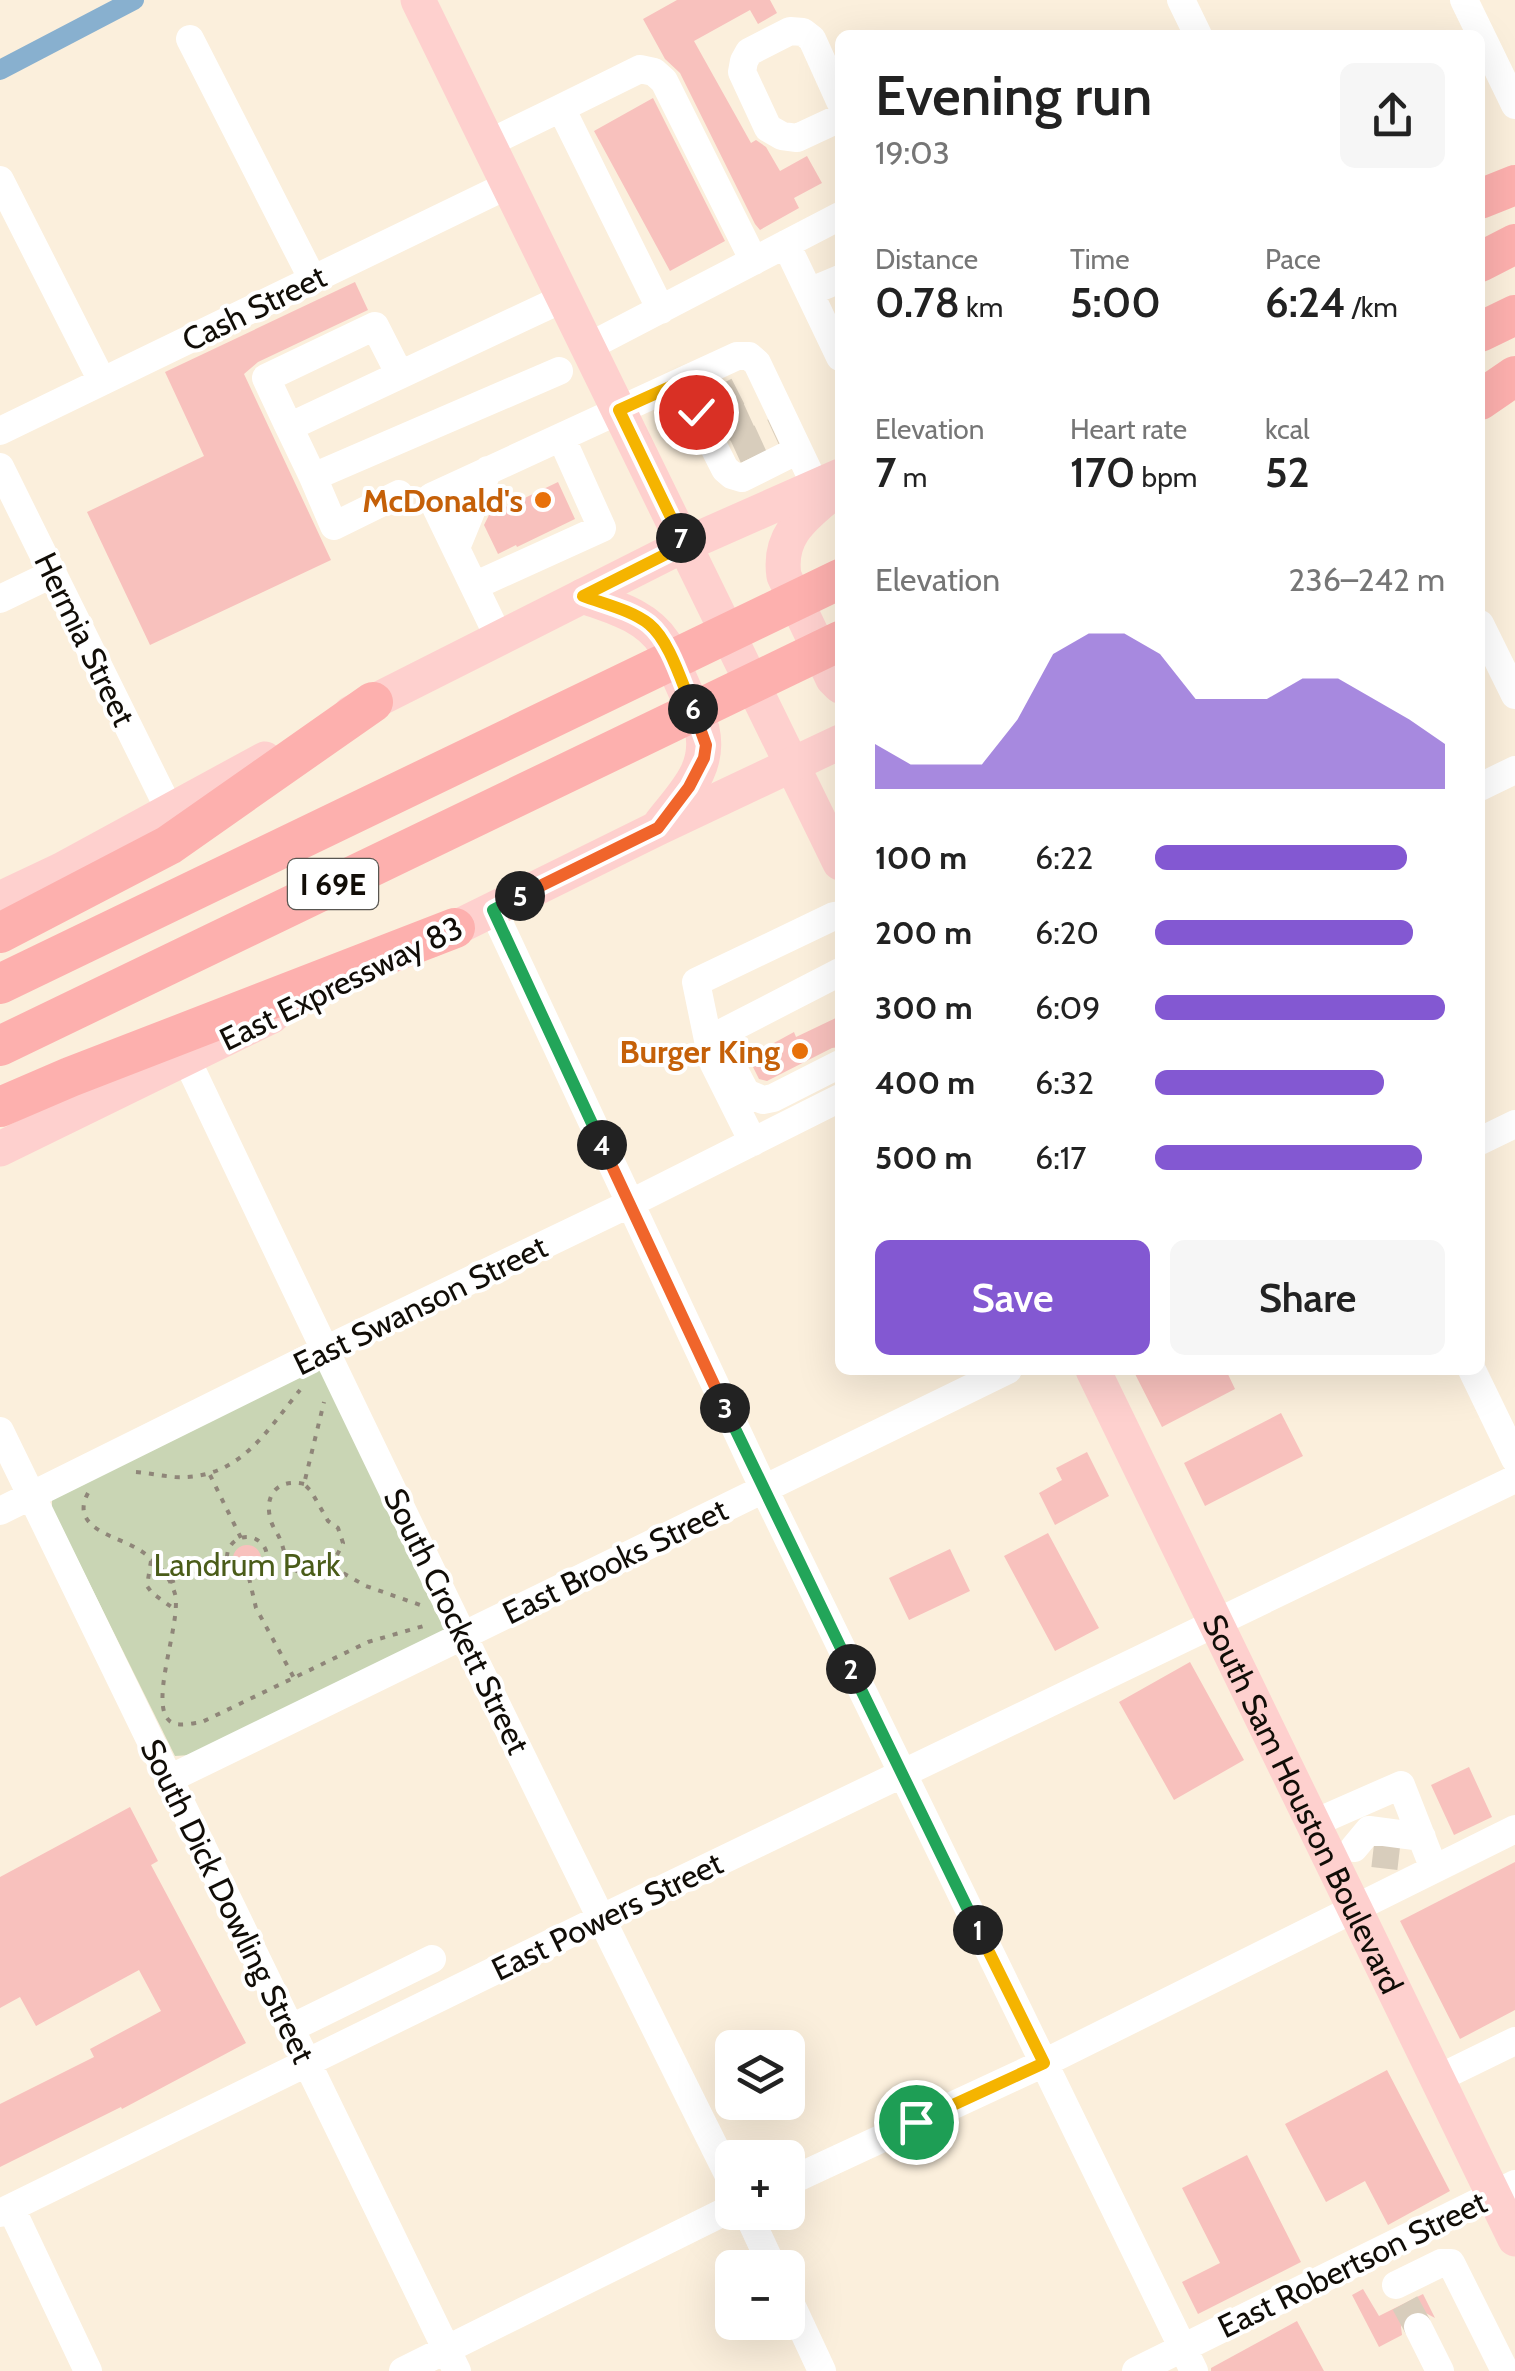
<!DOCTYPE html>
<meta charset="utf-8">
<style>
body{margin:0;font-family:Cabin,sans-serif;background:#f6f6f6;color:#222;height:100vh;display:flex;flex-direction:column;font-size:38px;white-space:nowrap}
*{box-sizing:border-box;margin:0}
p{font-size:32px;color:#767676}
.icon{flex:none;width:55px;height:55px;fill:none;stroke:currentColor;stroke-width:2;stroke-linecap:round;stroke-linejoin:round}
.map{position:relative;flex:1;overflow:hidden}
.panel{position:absolute;left:835px;top:30px;width:650px;height:1345px;display:flex;flex-direction:column;background:#fff;border-radius:15px;box-shadow:0 10px 40px #0002}
.panel>*{flex:none}
.controls{position:absolute;left:715px;top:2030px;display:grid;gap:20px}
.controls a{display:grid;place-items:center;width:90px;height:90px;border-radius:15px;background:#fff;box-shadow:0 10px 40px #0002;font-size:50px}
.pin{position:absolute;display:grid;place-items:center;width:85px;height:85px;color:#fff;margin:-42px;border:5px solid #fff;border-radius:50%;box-shadow:0 2px 10px #0007}
.km{position:absolute;width:50px;height:50px;margin:-25px;border-radius:50%;background:#222;color:#fff;font-size:28px;line-height:50px;text-align:center}
.round{display:grid;place-items:center;flex:none;width:105px;height:105px;border-radius:15px;background:#f6f6f6}
.head{display:flex;align-items:center;justify-content:space-between;height:170px;padding:0 40px}
h1{font-size:55px;font-weight:600;line-height:75px}
.stats{display:grid;grid-template-columns:repeat(3,1fr);gap:15px;height:170px;padding:10px 40px}
.stats div{display:grid;align-content:center}
.stats b{font-size:42px;font-weight:600}
.stats small{font-size:28px;font-weight:400}
.stats p{font-size:28px}
.chart{height:280px;padding:20px 40px}
.chart p{display:flex;justify-content:space-between}
.chart svg{width:100%;height:180px;margin-top:10px;fill:#8358d2;opacity:.7}
.action{display:flex;gap:20px;margin-top:auto;padding:20px 40px}
.action a{flex:1;height:115px;border-radius:15px;background:#8358d2;color:#fff;font-size:40px;font-weight:600;line-height:115px;text-align:center}
.action a+a{background:#f6f6f6;color:#222}
ul{padding:0 40px;list-style:none;font-size:32px}
li{display:grid;grid-template-columns:160px 120px 1fr;align-items:center;height:75px}
li i{height:25px;border-radius:12px;background:#8358d2}
.map>svg:first-child{display:block}
.green{fill:#c9d5b4}
.lines{fill:none;stroke-linecap:round;stroke-linejoin:round}
.canal{stroke:#88b0cf;stroke-width:20}
.building{fill:#f8c1bd}
.minor-tunnel{stroke:#d8cdbc;stroke-width:28;stroke-dasharray:28 14;stroke-linecap:butt}
.path{stroke:#8f8679;stroke-width:4;stroke-dasharray:5 8;stroke-linecap:butt}
.minor{stroke:#fff;stroke-width:28}
.major{stroke:#fed0ce;stroke-width:35}
.highway{stroke:#fdb0ae;stroke-width:40}
.split-1-casing{stroke:#fff;stroke-width:20}
.split-2-casing{stroke:#fff;stroke-width:20}
.split-3-casing{stroke:#fff;stroke-width:20}
.split-4-casing{stroke:#fff;stroke-width:20}
.split-5-casing{stroke:#fff;stroke-width:20}
.split-6-casing{stroke:#fff;stroke-width:20}
.split-7-casing{stroke:#fff;stroke-width:20}
.split-8-casing{stroke:#fff;stroke-width:20}
.split-1{stroke:#f5b400;stroke-width:12}
.split-2{stroke:#22a559;stroke-width:12}
.split-3{stroke:#22a559;stroke-width:12}
.split-4{stroke:#f0652b;stroke-width:12}
.split-5{stroke:#22a559;stroke-width:12}
.split-6{stroke:#f0652b;stroke-width:12}
.split-7{stroke:#f5b400;stroke-width:12}
.split-8{stroke:#f5b400;stroke-width:12}
.food-dot{fill:#e8710a;stroke:#fff;stroke-width:4}
.labels{text-anchor:middle;dominant-baseline:central;stroke-width:8;stroke-linejoin:round;paint-order:stroke}
.shield{fill:#fff;stroke:#585651;stroke-width:2.5}
.shield-label{font-size:30px;font-weight:bold;fill:#110d07}
.street-label{font-size:32px;fill:#110d07;stroke:#fff}
.food-label{font-size:32px;font-weight:bold;fill:#c56008;stroke:#fff;text-anchor:end}
.park-label{font-size:32px;fill:#4a5c19;stroke:#fff}
</style>
<div class="map">
<svg width="1515" height="2371" viewBox="0 0 1515 2371">
<rect width="100%" height="100%" fill="#fbefdc"/>
<path class="green" d="M 322,1368 L 447,1622 L 444,1631 L 190,1755 L 175,1756 L 52,1508 L 52,1497 L 312,1369 Z"/>
<g class="lines">
<path class="canal" d="M 0,70 L 134,0"/>
</g>
<path class="building" d="M 677,0 L 770,0 L 777,13 L 758,24 L 750,10 L 694,41 L 751,143 L 756,140 L 766,147 L 780,171 L 807,156 L 822,183 L 794,198 L 799,208 L 760,230 L 755,224 L 680,73 L 665,59 L 643,19 Z
M 653,98 L 725,241 L 670,271 L 594,131 Z
M 355,282 L 368,310 L 258,362 L 244,374 L 331,560 L 150,645 L 87,512 L 204,456 L 165,372 Z
M 558,482 L 575,519 L 517,547 L 516,545 L 498,554 L 484,525 L 489,515 Z
M 840,1016 L 840,1047 L 832,1048 L 767,1081 L 759,1079 L 748,1057 L 794,1032 L 796,1037 Z
M 1133,1370 L 1226,1370 L 1235,1389 L 1162,1427 Z
M 1281,1413 L 1303,1456 L 1205,1506 L 1184,1463 Z
M 1087,1452 L 1109,1496 L 1055,1525 L 1039,1493 L 1062,1480 L 1056,1468 Z
M 1048,1533 L 1099,1628 L 1055,1651 L 1004,1556 Z
M233 1559a14 14 0 1 1 28 0a14 14 0 1 1-28 0Z
M 950,1549 L 970,1591 L 909,1620 L 889,1578 Z
M 1190,1662 L 1244,1760 L 1174,1800 L 1119,1702 Z
M 1469,1767 L 1492,1817 L 1454,1835 L 1431,1785 Z
M 130,1807 L 158,1861 L 151,1865 L 246,2043 L 122,2109 L 121,2107 L 0,2167 L 0,2104 L 94,2057 L 90,2049 L 161,2011 L 139,1970 L 36,2026 L 20,1997 L 0,2008 L 0,1877 Z
M 1515,1862 L 1515,2010 L 1460,2039 L 1400,1921 Z
M 1387,2070 L 1450,2191 L 1388,2225 L 1365,2181 L 1326,2202 L 1285,2124 Z
M 1247,2155 L 1301,2262 L 1198,2314 L 1182,2282 L 1220,2263 L 1182,2188 Z
M 1363,2289 L 1379,2316 L 1423,2294 L 1435,2318 L 1420,2310 L 1411,2311 L 1403,2318 L 1401,2327 L 1402,2335 L 1379,2347 L 1352,2295 Z
M 1297,2321 L 1324,2371 L 1211,2371 L 1211,2368 Z"/>
<g class="lines">
<path class="minor-tunnel" d="M 713,404 L 750,385
M 724,428 L 761,411
M 735,450 L 774,432
M 1373,1853 L 1399,1856
M 1405,2303 L 1418,2327"/>
<path class="path" d="M 136,1472 C 149,1473 162,1476 175,1477 C 239,1480 265,1433 300,1390
M 210,1475 L 241,1538
M 304,1484 C 278,1478 263,1495 271,1521 C 273,1528 279,1535 281,1542 C 284,1549 285,1558 289,1565 C 293,1569 297,1572 303,1573 C 324,1578 335,1561 343,1543 L 338,1528 L 328,1521 L 311,1491 L 304,1484 L 324,1402
M 88,1493 C 69,1528 116,1536 136,1548 C 154,1558 169,1574 175,1594 C 182,1622 147,1707 171,1722 C 179,1727 193,1723 202,1722 L 368,1642 L 427,1625
M227 1557a20 20 0 1 1 40 0a20 20 0 1 1-40 0Z
M 151,1561 L 147,1586 L 152,1593 L 177,1611
M 332,1567 L 366,1586 L 423,1606
M 249,1578 L 256,1608 L 294,1678
M 170,1582 L 227,1563"/>
<path class="minor" d="M 1181,0 L 1198,35
M 1464,0 L 1515,105
M 190,39 L 313,280
M 840,101 L 812,39 L 803,32 L 790,31 L 749,52 L 744,61 L 742,72 L 768,128 L 782,136 L 797,138 L 840,118
M 561,108 L 640,69 L 654,72 L 664,81 L 754,261
M 489,143 L 561,108 L 661,310
M 0,180 L 102,381
M 786,244 L 840,357
M 809,292 L 840,279
M 588,347 L 840,216
M 559,371 L 313,477 L 289,427 L 564,298
M 681,382 L 725,469 L 732,475 L 742,478 L 798,450
M 289,427 L 266,378 L 375,326 L 400,375
M 0,431 L 508,185
M 0,467 L 170,811
M 313,477 L 334,526 L 399,494
M 456,548 L 488,470
M 474,586 L 602,528 L 561,437
M 0,599 L 52,574
M 1480,624 L 1515,695
M 499,638 L 431,497 L 737,356 L 749,356 L 757,363 L 816,487
M 1480,787 L 1515,770
M 493,910 L 764,1489 L 1194,2371
M 708,1040 L 696,982 L 834,916 L 840,915
M 186,1058 C 364,1434 546,1810 732,2182
M 733,1068 L 746,1093 L 763,1100 L 773,1098 L 840,1064
M 1480,1141 L 1515,1124
M 753,1142 L 714,1064 L 708,1040 L 840,972
M 1472,1370 L 1515,1459
M 0,1431 L 457,2371
M 0,1511 L 325,1350 L 629,1204 L 840,1098
M 169,1779 L 1008,1370
M 1312,1824 L 1401,1785 L 1434,1869
M 1354,1848 L 1369,1830 L 1422,1837
M 289,2029 L 432,1959
M 1437,2079 L 1515,2041
M 788,2182 L 1044,2063 L 1515,1829
M 11,2208 L 88,2371
M 747,2212 L 773,2268
M 0,2213 L 600,1919 L 1515,1479
M 1396,2285 L 1441,2263 L 1451,2263 L 1505,2371
M 788,2298 L 822,2371
M 1418,2327 L 1440,2371
M 403,2371 L 732,2208
M 1136,2371 L 1515,2184"/>
<g class="major">
<path d="M 418,0 L 840,863"/>
<path d="M 839,487 C 810,513 777,531 784,576 L 833,679 L 840,686"/>
<path d="M 583,596 C 613,607 646,615 664,643 L 702,729 C 711,769 684,793 661,823"/>
<path d="M 351,713 L 684,545 L 840,476"/>
<path d="M 0,899 L 61,870 L 265,759"/>
<path d="M 431,940 L 658,828 L 840,742"/>
<path d="M 0,1149 L 272,1016"/>
<path id="s1" d="M 1093,1370 L 1515,2239"/>
</g>
<path class="highway" d="M 1480,199 L 1515,185
M 1480,262 L 1515,244
M 1480,332 L 1515,315
M 1480,400 L 1515,376
M 0,933 L 169,845 L 373,702
M 0,984 L 840,579
M 0,1046 L 840,641
M 0,1107 L 70,1077 L 455,928"/>
</g>
<g class="lines">
<g class="split-1-casing">
<path id="split-1" d="M 916,2122 L 1044,2063 L 978,1930"/>
</g>
<g class="split-2-casing">
<path id="split-2" d="M 851,1669 L 978,1930"/>
</g>
<g class="split-3-casing">
<path id="split-3" d="M 725,1408 L 851,1669"/>
</g>
<g class="split-4-casing">
<path id="split-4" d="M 602,1145 L 725,1408"/>
</g>
<g class="split-5-casing">
<path id="split-5" d="M 520,896 L 493,910 L 602,1145"/>
</g>
<g class="split-6-casing">
<path id="split-6" d="M 520,896 L 658,828 L 689,787 L 704,758 L 706,745 L 693,709"/>
</g>
<g class="split-7-casing">
<path id="split-7" d="M 681,538 L 684,545 L 583,596 C 604,604 631,610 649,624 C 670,641 682,684 693,709"/>
</g>
<g class="split-8-casing">
<path id="split-8" d="M 681,538 L 619,410 L 681,382 L 696,412"/>
</g>
<use href="#split-1" class="split-1"/>
<use href="#split-2" class="split-2"/>
<use href="#split-3" class="split-3"/>
<use href="#split-4" class="split-4"/>
<use href="#split-5" class="split-5"/>
<use href="#split-6" class="split-6"/>
<use href="#split-7" class="split-7"/>
<use href="#split-8" class="split-8"/>
</g>
<g class="food-dot">
<circle cx="543" cy="500" r="10"/>
<circle cx="800" cy="1051" r="10"/>
</g>
<g class="labels">
<rect class="shield" x="288" y="859" width="90" height="50" rx="8"/>
<g class="shield-label">
<text x="333" y="884">I 69E</text>
</g>
<g class="street-label">
<text transform="translate(254 308) rotate(-26)">Cash Street</text>
<text transform="translate(85 639) rotate(64)">Hermia Street</text>
<text transform="translate(341 983) rotate(-26)">East Expressway 83</text>
<text transform="translate(420 1305) rotate(-26)">East Swanson Street</text>
<text transform="translate(615 1561) rotate(-26)">East Brooks Street</text>
<text transform="translate(457 1621) rotate(64)">South Crockett Street</text>
<text stroke="none"><textPath href="#s1" startOffset="482">South Sam Houston Boulevard</textPath></text>
<text transform="translate(228 1901) rotate(64)">South Dick Dowling Street</text>
<text transform="translate(607 1916) rotate(-26)">East Powers Street</text>
<text transform="translate(1352 2264) rotate(-26)">East Robertson Street</text>
</g>
<g class="food-label">
<text x="523" y="500">McDonald's</text>
<text x="780" y="1051">Burger King</text>
</g>
<g class="park-label">
<text x="247" y="1564">Landrum Park</text>
</g>
</g>
</svg>
<div class="controls">
<a><svg class="icon" aria-label="layers" viewBox="0 0 24 24"><path d="M12 4l9 5-9 5-9-5zM3 14l9 5 9-5"/></svg></a>
<a>+</a>
<a>−</a>
</div>
<div class="pin" style="left:916px;top:2122px;background:#1e9e55"><svg class="icon" aria-label="arrive" viewBox="0 0 24 24"><path d="M6 21V4h12l-3 4 3 4H6"/></svg></div>
<div class="pin" style="left:696px;top:412px;background:#d93025"><svg class="icon" aria-label="check" viewBox="0 0 24 24"><path d="M5 12l5 5 9-10"/></svg></div>
<b class="km" style="left:978px;top:1930px">1</b>
<b class="km" style="left:851px;top:1669px">2</b>
<b class="km" style="left:725px;top:1408px">3</b>
<b class="km" style="left:602px;top:1145px">4</b>
<b class="km" style="left:520px;top:896px">5</b>
<b class="km" style="left:693px;top:709px">6</b>
<b class="km" style="left:681px;top:538px">7</b>
<section class="panel">
<div class="head"><div><h1>Evening run</h1><p>19:03</p></div><a class="round"><svg class="icon" aria-label="share" viewBox="0 0 24 24"><path d="M12 15V3M7 8l5-5 5 5M5 13v7h14v-7"/></svg></a></div>
<div class="stats">
<div><p>Distance</p><b>0.78<small> km</small></b></div>
<div><p>Time</p><b>5:00</b></div>
<div><p>Pace</p><b>6:24<small> /km</small></b></div>
</div>
<div class="stats">
<div><p>Elevation</p><b>7<small> m</small></b></div>
<div><p>Heart rate</p><b>170<small> bpm</small></b></div>
<div><p>kcal</p><b>52</b></div>
</div>
<div class="chart"><p><span>Elevation</span>236–242 m</p>
<svg viewBox="0 0 160 44" preserveAspectRatio="none"><path d="M0 44V33L10 38L20 38L30 38L40 27L50 11L60 6L70 6L80 11L90 22L100 22L110 22L120 17L130 17L140 22L150 27L160 33V44z"/></svg>
</div>
<ul>
<li><b>100 m</b>6:22<i style="width:87%"></i></li>
<li><b>200 m</b>6:20<i style="width:89%"></i></li>
<li><b>300 m</b>6:09<i style="width:100%"></i></li>
<li><b>400 m</b>6:32<i style="width:79%"></i></li>
<li><b>500 m</b>6:17<i style="width:92%"></i></li>
</ul>
<div class="action"><a>Save</a><a>Share</a></div>
</section>
</div>
